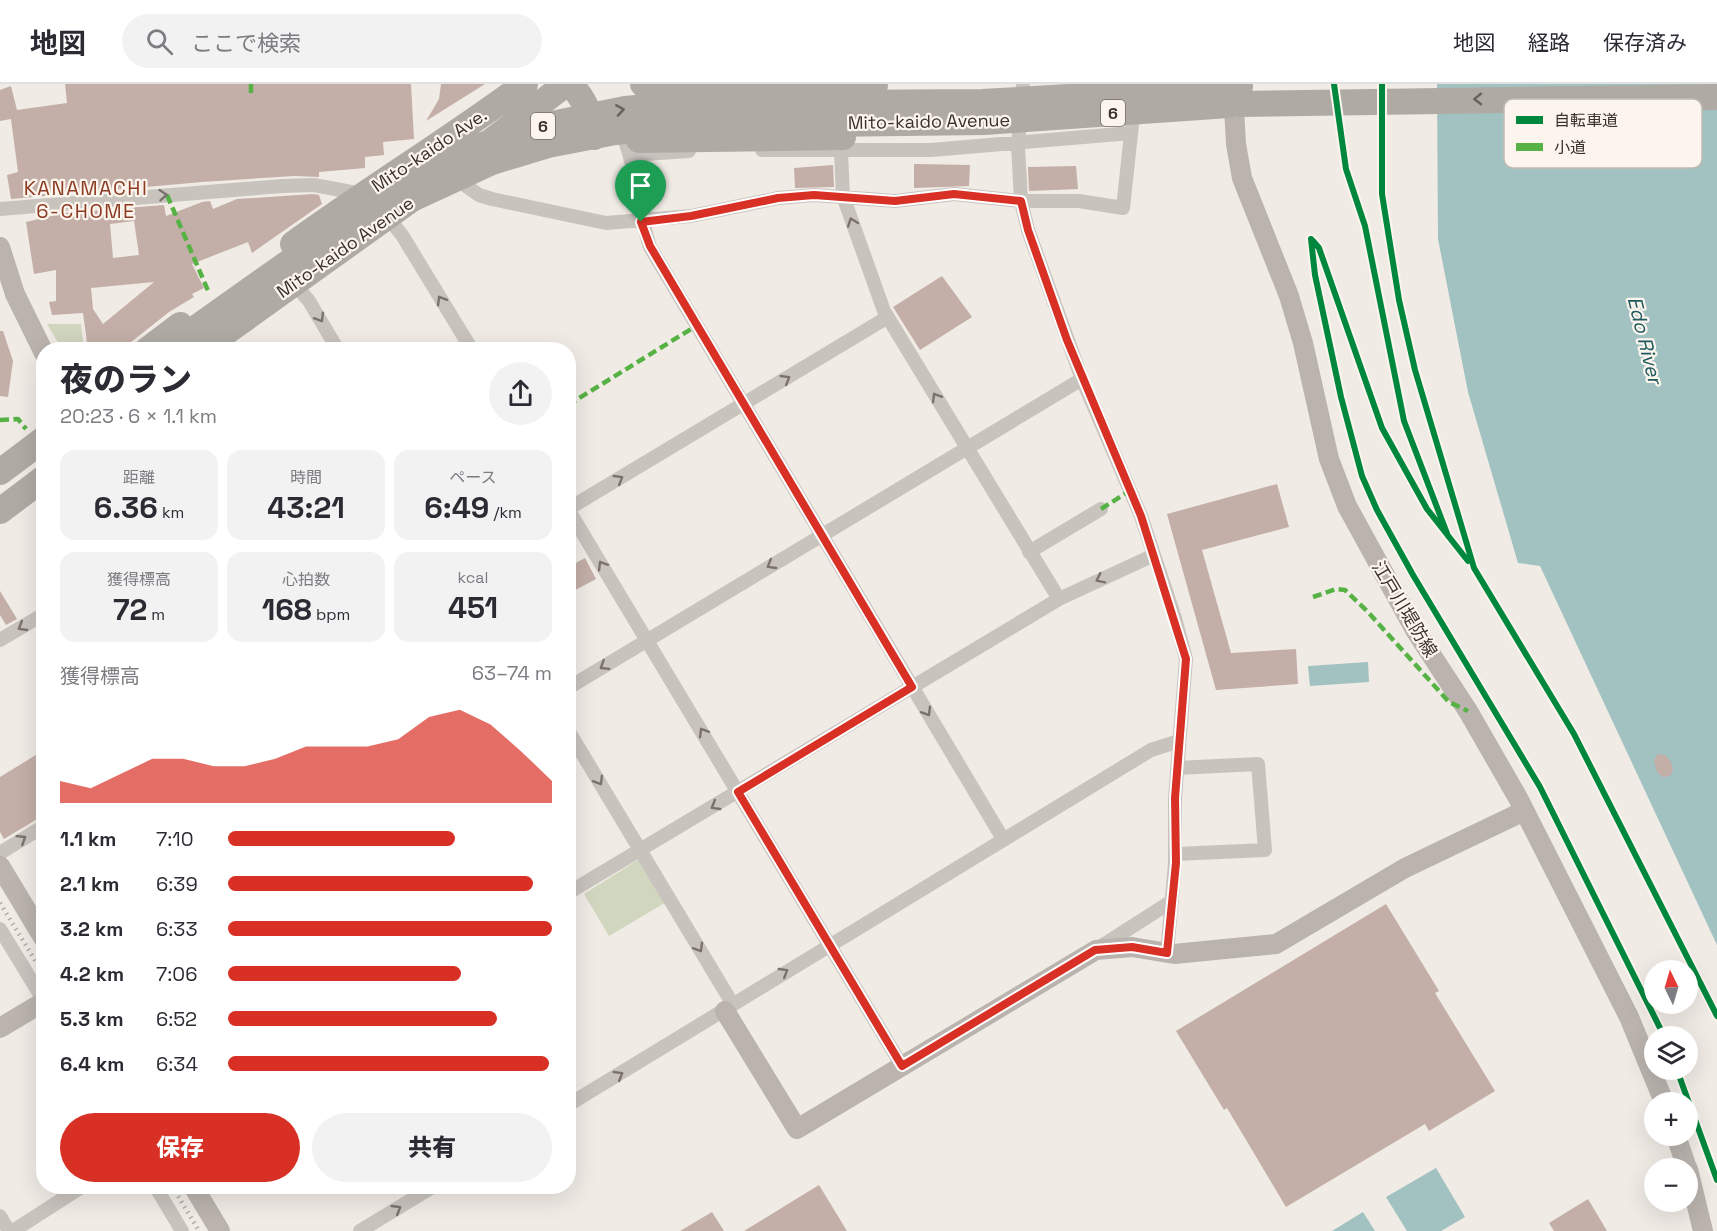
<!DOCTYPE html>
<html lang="ja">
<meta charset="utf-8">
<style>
body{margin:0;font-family:"Space Grotesk","Noto Sans JP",sans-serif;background:#f2f2f3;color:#2b2b33;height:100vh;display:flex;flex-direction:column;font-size:22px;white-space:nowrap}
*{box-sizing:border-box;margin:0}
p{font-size:20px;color:#7c7c81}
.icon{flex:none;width:33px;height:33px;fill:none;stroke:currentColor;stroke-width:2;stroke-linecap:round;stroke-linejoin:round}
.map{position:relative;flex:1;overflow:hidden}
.sheet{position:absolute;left:36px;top:258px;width:540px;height:852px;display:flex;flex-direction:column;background:#fff;border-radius:24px;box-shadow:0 6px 24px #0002}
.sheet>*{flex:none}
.needle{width:39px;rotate:355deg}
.controls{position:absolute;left:1644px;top:876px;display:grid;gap:12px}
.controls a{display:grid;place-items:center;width:54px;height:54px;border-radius:50%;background:#fff;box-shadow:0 6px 24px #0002;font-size:30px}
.pin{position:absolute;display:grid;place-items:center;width:51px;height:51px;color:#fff;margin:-62px -26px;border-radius:50% 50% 50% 0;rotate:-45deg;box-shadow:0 0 6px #0007}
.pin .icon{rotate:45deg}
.round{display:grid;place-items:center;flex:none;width:63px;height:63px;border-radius:32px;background:#f2f2f3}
.head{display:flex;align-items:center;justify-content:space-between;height:102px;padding:0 24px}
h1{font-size:33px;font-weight:800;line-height:45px}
.figures{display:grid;grid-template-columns:repeat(3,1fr);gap:9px;height:102px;padding:6px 24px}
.figures div{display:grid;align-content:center;border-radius:15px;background:#f2f2f3;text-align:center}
.figures b{font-size:30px;font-weight:800}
.figures small{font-size:16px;font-weight:400}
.figures p{font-size:16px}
.chart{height:168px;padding:12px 24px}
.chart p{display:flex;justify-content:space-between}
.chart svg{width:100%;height:108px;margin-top:6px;fill:#d93025;opacity:.7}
.cta{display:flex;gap:12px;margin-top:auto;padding:12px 24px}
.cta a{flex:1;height:69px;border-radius:36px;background:#d93025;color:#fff;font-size:24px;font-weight:800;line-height:69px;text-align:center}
.cta a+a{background:#f2f2f3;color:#2b2b33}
ul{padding:0 24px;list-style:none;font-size:20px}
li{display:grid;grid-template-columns:96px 72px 1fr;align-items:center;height:45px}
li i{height:15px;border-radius:8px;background:#d93025}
header{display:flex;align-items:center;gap:36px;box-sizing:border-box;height:84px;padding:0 30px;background:#fff;border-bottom:2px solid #e1e1e2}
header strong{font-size:28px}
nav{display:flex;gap:33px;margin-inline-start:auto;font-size:21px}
.search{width:420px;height:54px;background:#f2f2f3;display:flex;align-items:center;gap:15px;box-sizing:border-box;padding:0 21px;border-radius:33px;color:#7c7c81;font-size:22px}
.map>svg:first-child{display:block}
.green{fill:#d1d6bf}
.water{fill:#a1c2c1}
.building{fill:#c3afa7;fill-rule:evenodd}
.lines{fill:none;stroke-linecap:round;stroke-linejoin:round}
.street{stroke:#c9c3be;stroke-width:14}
.secondary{stroke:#bab3ae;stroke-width:20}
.highway{stroke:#afaaa4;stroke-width:26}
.rail{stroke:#b1aca8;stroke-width:4.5;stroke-dasharray:1.5 4.5;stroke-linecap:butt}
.highway-bridge{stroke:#afaaa4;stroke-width:26}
.quiet{stroke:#57b246;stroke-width:4.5;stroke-dasharray:9 4.5;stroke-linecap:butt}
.cycleway-casing{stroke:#fbf5ee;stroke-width:10}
.cycleway{stroke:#00873e;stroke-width:6}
.oneway{stroke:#69615b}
.oneway2{stroke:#7b726d}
.route-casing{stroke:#fff;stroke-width:12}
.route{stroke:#d93025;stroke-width:8}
.labels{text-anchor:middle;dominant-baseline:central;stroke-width:4.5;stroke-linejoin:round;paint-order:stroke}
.shield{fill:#fbf5ee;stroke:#756b66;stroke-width:1.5}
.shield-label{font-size:16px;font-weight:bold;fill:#3b302b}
.street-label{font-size:18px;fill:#3b302b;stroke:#fbf5ee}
.neighbourhood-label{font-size:20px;letter-spacing:1.5px;fill:#8c3b22;stroke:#fbf5ee}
.water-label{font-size:20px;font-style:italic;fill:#1f5a5e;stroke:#fbf5ee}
.key{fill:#fbf5ee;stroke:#c1bab4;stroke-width:1.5}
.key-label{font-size:16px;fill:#3b302b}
</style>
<header>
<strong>地図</strong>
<div class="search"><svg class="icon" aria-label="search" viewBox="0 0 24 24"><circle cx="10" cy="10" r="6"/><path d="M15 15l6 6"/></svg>ここで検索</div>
<nav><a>地図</a><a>経路</a><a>保存済み</a></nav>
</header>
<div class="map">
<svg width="1717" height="1147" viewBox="0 0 1717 1147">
<rect width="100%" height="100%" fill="#f0ebe5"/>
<path class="green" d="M 47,240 L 81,240 L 84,265 L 62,265 Z
M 641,774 L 668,817 L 609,852 L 584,810 Z"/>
<path class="water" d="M 1437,0 L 1717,0 L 1717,861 L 1540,482 L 1518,479 L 1468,308 L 1438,155 Z
M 1368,578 L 1369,598 L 1310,602 L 1308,582 Z
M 1436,1084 L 1465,1133 L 1441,1147 L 1407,1147 L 1386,1113 Z
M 1363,1128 L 1375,1147 L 1332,1147 Z"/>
<path class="building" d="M 65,0 L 411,0 L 414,55 L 383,58 L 384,71 L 365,73 L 365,84 L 319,88 L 319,93 L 294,92 L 202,98 L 11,115 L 7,91 L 18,88 L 11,35 L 0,37 L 0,6 L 11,2 L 17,26 L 67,19 Z
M 441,0 L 485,0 L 426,37 L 439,15 Z
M 914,80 L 970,81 L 969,102 L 914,104 Z
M 833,81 L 834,103 L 795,104 L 794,84 Z
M 1076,82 L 1078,105 L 1029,107 L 1028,83 Z
M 313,110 L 319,111 L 322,120 L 252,169 L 248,158 L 192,180 L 204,204 L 192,210 L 194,213 L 169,228 L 121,266 L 88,266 L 83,229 L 52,231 L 49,218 L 56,217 L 56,186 L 34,190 L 26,138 L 64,129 L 164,121 L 166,132 L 202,118 L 210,117 L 213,125 L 237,115 ZM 134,137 L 139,171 L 113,174 L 110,140 ZM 154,198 L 103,240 L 93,225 L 91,204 Z
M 942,192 L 972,233 L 920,266 L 893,223 Z
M 0,247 L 3,247 L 13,277 L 8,313 L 0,312 Z
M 1277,400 L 1289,443 L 1202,466 L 1231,569 L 1296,565 L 1298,600 L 1216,606 L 1167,430 Z
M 585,474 L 596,495 L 568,510 L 568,483 Z
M 0,507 L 17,535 L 6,541 L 0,531 Z
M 44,666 L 44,731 L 4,755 L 0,748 L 0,693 Z
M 1658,670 L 1665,671 L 1671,678 L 1673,686 L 1670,692 L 1663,693 L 1657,688 L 1654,676 Z
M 1386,820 L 1439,907 L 1435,909 L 1495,1007 L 1429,1047 L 1425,1040 L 1286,1123 L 1227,1024 L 1224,1026 L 1176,947 Z
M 819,1101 L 847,1147 L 744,1147 Z
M 1588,1115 L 1607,1147 L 1554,1147 L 1549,1139 Z
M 712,1128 L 724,1147 L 680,1147 Z"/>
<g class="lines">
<path class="street" d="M 1023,0 L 1018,61 L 1021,117 L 1028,146 L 1082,295 L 1141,432 L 1175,534 L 1186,575 L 1175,714 L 1175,779 L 1167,869
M 625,57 C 638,91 638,128 650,163 L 1003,755
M 762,66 L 931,66 L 1131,49
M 841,68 L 843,112 L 884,227 L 1059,515
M 630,71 L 689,67
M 462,99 L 479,111 L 492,115 L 606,139 L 691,132 L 778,114 L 814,111 L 895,117 L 954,110 L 1021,117 L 1079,117 L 1123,124 L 1134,22
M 0,125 L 282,102 L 314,101 L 362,110
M 389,135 L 402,151 L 472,266
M 299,205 L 309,217 L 338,266
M 568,425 L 902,982
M 568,425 L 888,233
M 1029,468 L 1101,425
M 0,556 L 44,530
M 568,604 L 1082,295
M 568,646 L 732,919
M 0,769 L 44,742
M 1176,770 L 1265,766 L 1258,680 L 1177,684
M 568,809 L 1059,515 L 1154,471
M 0,845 L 44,917
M 1097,865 L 1172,817
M 568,1021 L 1151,666 L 1179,657
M 155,1102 L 182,1147
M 0,1132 L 9,1147
M 13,1147 L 83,1102
M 360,1147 L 434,1102"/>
<path class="secondary" d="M 1233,6 L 1236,60 L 1242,94 L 1289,212 L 1303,259 L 1329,375 L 1347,422 L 1415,546 L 1468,627 L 1518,714 L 1629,933 L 1664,1018
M 0,163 L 15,210 L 44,269
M 0,782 L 44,855
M 725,927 L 797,1045 L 1096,866 L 1132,863 L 1174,870 L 1276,860 L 1405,784 L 1524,727
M 0,944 L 40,920
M 1676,1052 L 1687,1084
M 1688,1085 L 1703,1147
M 193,1102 L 220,1147"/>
<path class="highway" d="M 570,0 C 585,15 592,33 594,53
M 643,0 L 663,5 L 680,5 L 875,1
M 1241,20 L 1717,13
M 639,56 L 843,53
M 490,58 L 566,0
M 293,160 C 369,105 449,56 525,0
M 147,266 L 180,241
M 0,388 L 44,355
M 0,427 L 44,394"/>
<path class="rail" d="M 0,819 L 44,891
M 172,1102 L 199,1147"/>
<path class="highway-bridge" d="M 165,266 L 405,96 L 473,64 L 547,41 L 625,25 L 680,20 L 982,18 L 1240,3
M 201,266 L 412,115 L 492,78 L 548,61 L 615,48 L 675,42 L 984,38 L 1229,21"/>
<path class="quiet" d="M 251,0 L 251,10
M 167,111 L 209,209
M 568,321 L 696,242
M 0,336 L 18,335 L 26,345
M 1101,425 L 1131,406
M 1313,513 L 1336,505 L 1345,506 L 1368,528 L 1449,618 L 1468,627"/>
<g class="cycleway-casing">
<path id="cycleway" d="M 1334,0 L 1346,85 L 1365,142 L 1404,337 L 1448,452
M 1382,0 L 1382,110 L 1399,216 L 1415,286 L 1474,484 L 1574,650 L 1717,932
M 1311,155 L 1315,191 L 1341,313 L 1362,392 L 1377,426 L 1413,491 L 1540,703 L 1664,952
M 1313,157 L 1319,164 L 1382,344 L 1427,425 L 1468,477
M 1677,986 L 1717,1096"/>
</g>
<use href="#cycleway" class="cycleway"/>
</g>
<defs><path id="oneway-chevron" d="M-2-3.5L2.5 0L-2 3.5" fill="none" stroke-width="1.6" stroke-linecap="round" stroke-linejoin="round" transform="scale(1.5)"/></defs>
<g class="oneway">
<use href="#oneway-chevron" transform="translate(1478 15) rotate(179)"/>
<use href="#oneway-chevron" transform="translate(620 26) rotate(-9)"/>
</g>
<g class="oneway2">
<use href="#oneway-chevron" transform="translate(163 111) rotate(-5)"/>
<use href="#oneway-chevron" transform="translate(852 138) rotate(-110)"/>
<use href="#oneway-chevron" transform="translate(441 216) rotate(-121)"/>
<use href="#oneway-chevron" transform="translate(320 234) rotate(59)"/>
<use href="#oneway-chevron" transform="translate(786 295) rotate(-31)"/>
<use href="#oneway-chevron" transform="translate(936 313) rotate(-121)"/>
<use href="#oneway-chevron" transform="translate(619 395) rotate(-31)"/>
<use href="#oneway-chevron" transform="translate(602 481) rotate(-121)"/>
<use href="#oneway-chevron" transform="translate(771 481) rotate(149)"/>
<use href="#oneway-chevron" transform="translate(1100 495) rotate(154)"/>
<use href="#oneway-chevron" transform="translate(22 543) rotate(149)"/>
<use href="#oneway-chevron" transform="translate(604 582) rotate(148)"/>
<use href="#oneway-chevron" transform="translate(927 628) rotate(59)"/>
<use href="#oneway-chevron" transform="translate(703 648) rotate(-121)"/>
<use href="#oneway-chevron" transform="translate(599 697) rotate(59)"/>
<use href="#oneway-chevron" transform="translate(715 722) rotate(149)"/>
<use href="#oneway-chevron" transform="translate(22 755) rotate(-32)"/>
<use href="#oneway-chevron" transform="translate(699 864) rotate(59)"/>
<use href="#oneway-chevron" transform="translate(784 888) rotate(-31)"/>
<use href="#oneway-chevron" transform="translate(619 991) rotate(-31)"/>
<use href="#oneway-chevron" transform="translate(397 1125) rotate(-31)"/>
</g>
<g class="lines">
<g class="route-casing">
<path id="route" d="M 954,110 L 1021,117 L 1028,146 L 1067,256 L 1141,432 L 1186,575 L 1175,714 L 1176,779 L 1167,869 L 1132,863 L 1095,866 L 902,982 L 738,708 L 912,603 L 650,162 L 641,138 L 691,132 L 778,114 L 814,111 L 895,117 Z"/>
</g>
<use href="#route" class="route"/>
</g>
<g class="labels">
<g class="shield">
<rect x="1101" y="16" width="24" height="26" rx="4.5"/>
<rect x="531" y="29" width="24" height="26" rx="4.5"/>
</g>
<g class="shield-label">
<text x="1113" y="29">6</text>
<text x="543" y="42">6</text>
</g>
<g class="street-label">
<text transform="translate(929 37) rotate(-1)">Mito-kaido Avenue</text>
<text transform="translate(429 66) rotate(-34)">Mito-kaido Ave.</text>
<text transform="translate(345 163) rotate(-35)">Mito-kaido Avenue</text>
<text transform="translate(1405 525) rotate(59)">江戸川堤防線</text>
</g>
<g class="neighbourhood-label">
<text x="86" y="104">KANAMACHI<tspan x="86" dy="23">6-CHOME</tspan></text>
</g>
<g class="water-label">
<text transform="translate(1645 256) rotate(76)">Edo River</text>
</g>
</g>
<rect x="1504" y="15" width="198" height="69" rx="9" class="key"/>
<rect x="1516" y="32" width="27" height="8" fill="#00873e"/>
<rect x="1516" y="59" width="27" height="8" fill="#57b246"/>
<g class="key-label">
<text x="1554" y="42">自転車道</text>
<text x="1554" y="69">小道</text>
</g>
</svg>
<div class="controls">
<a><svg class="needle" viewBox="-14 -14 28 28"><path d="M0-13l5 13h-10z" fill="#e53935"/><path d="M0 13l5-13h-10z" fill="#7c7c81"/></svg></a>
<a><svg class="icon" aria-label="layers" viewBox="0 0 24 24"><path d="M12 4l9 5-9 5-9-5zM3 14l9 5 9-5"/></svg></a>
<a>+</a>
<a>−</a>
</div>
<div class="pin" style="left:641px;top:138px;background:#1e9e55"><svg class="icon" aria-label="arrive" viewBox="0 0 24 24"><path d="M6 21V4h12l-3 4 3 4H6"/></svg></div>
<section class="sheet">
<div class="head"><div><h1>夜のラン</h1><p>20:23 · 6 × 1.1 km</p></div><a class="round"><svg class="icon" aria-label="share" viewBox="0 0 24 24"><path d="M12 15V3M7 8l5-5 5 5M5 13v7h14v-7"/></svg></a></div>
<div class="figures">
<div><p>距離</p><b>6.36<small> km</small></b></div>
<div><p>時間</p><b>43:21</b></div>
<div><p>ペース</p><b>6:49<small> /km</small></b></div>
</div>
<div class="figures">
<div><p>獲得標高</p><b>72<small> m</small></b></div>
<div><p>心拍数</p><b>168<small> bpm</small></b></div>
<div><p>kcal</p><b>451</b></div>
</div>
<div class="chart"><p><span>獲得標高</span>63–74 m</p>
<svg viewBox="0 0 160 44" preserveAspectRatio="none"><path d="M0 44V35L10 38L20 32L30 26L40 26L50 29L60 29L70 26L80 21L90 21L100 21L110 18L120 9L130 6L140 12L150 23L160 35V44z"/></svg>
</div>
<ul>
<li><b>1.1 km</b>7:10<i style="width:70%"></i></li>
<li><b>2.1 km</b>6:39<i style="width:94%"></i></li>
<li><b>3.2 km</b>6:33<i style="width:100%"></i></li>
<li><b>4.2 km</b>7:06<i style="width:72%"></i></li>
<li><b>5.3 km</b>6:52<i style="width:83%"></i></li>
<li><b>6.4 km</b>6:34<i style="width:99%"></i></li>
</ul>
<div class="cta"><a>保存</a><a>共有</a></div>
</section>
</div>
